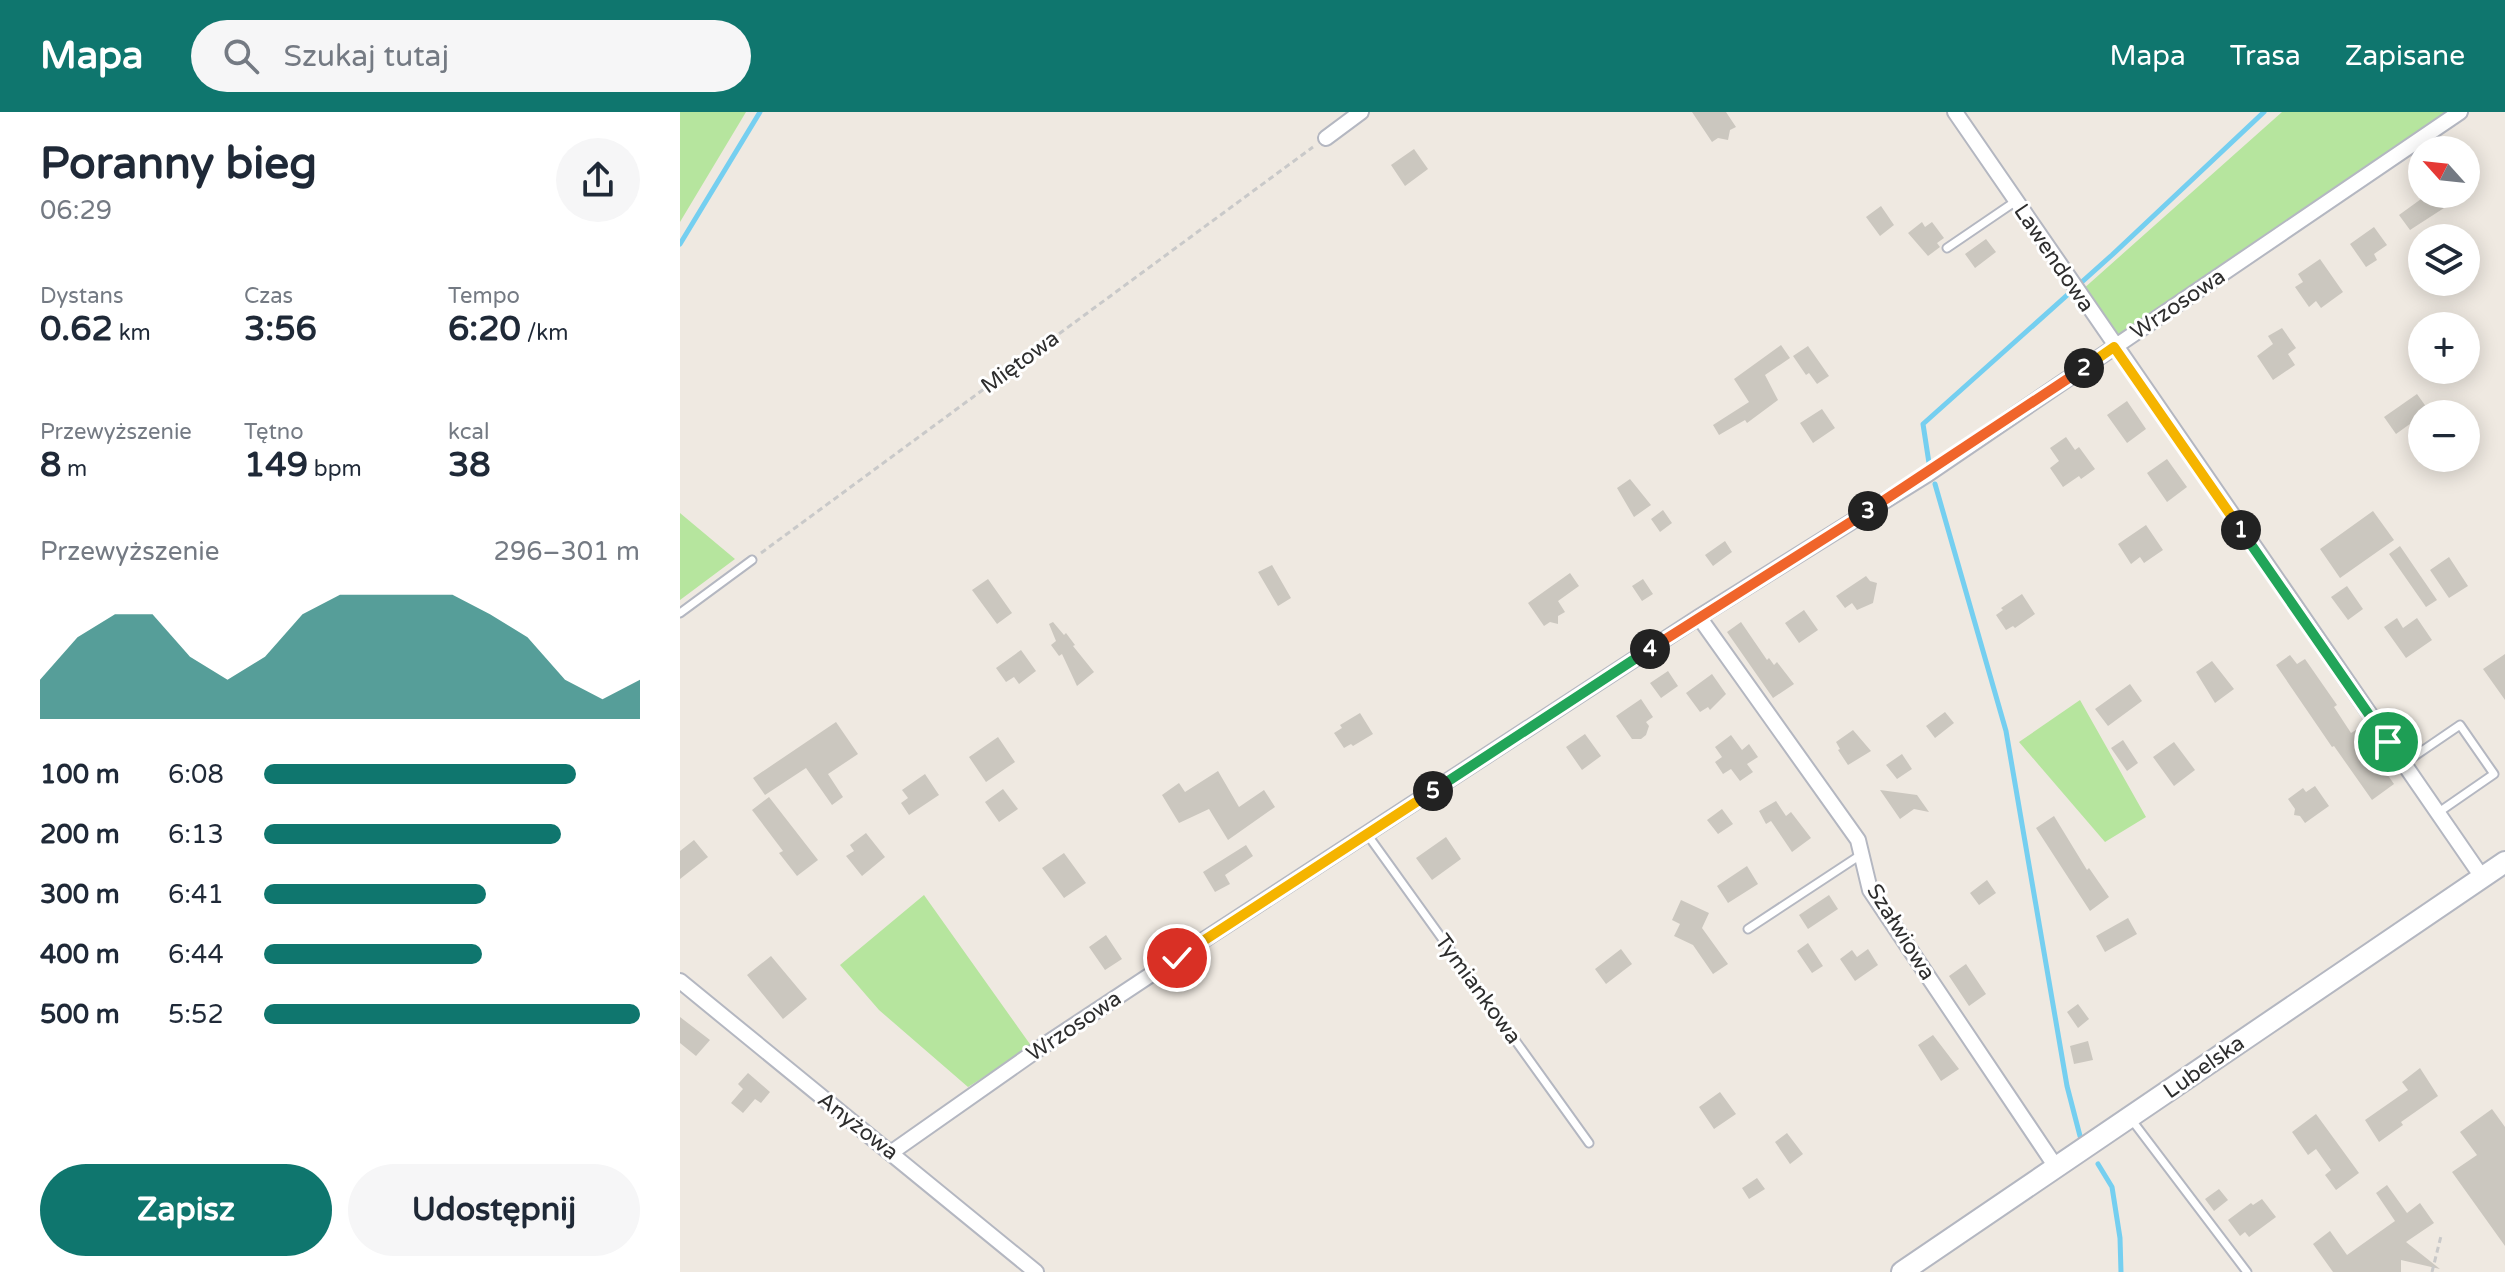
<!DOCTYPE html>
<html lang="pl">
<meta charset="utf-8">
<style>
body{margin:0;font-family:"Varela Round",sans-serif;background:#f6f6f7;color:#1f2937;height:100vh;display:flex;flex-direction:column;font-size:30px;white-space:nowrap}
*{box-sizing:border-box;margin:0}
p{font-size:26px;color:#747a83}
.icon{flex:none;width:44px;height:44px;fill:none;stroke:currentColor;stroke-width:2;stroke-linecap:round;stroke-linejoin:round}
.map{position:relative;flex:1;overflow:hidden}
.side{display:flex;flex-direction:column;background:#fff;width:680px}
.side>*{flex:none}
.needle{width:52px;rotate:297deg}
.fabs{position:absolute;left:1728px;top:24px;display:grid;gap:16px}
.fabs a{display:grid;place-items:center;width:72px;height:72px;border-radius:50%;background:#fff;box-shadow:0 4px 20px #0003;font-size:40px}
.pin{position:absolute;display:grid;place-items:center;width:68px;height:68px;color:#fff;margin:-34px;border:4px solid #fff;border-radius:50%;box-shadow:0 2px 8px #0007}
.km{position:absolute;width:40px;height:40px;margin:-20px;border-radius:50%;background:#222;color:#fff;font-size:22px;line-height:40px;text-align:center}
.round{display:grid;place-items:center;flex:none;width:84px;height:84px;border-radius:42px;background:#f6f6f7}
.head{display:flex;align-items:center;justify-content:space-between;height:136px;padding:0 40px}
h1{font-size:44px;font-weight:700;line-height:60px}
.figures{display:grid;grid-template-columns:repeat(3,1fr);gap:12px;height:136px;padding:8px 40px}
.figures div{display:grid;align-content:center}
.figures b{font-size:34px;font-weight:700}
.figures small{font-size:22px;font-weight:400}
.figures p{font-size:22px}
.chart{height:224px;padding:16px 40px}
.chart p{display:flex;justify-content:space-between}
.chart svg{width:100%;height:144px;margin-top:8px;fill:#0f766e;opacity:.7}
.primary-button{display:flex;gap:16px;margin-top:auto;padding:16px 40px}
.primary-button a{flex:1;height:92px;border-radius:48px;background:#0f766e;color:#fff;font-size:32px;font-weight:700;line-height:92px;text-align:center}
.primary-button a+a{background:#f6f6f7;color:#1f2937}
ul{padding:0 40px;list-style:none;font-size:26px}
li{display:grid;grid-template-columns:128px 96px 1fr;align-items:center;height:60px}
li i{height:20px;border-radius:10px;background:#0f766e}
header{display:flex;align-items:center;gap:48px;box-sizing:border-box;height:112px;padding:0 40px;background:#0f766e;color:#fff}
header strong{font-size:38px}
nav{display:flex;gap:44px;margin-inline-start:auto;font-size:28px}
.search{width:560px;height:72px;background:#f6f6f7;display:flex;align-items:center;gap:20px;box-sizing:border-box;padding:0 28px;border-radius:44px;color:#747a83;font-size:30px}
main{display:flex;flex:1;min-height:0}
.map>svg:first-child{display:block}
.green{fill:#b6e59e}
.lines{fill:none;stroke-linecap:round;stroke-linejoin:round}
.stream{stroke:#75cff0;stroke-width:5}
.building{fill:#cbc7bf}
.lane-casing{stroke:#b4b7c1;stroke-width:11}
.street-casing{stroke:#b4b7c1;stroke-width:18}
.secondary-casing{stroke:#b4b7c1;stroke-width:24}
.path{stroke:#c9c9c9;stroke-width:3;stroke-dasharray:6 4;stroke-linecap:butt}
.lane{stroke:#fff;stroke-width:7}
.street{stroke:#fff;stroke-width:14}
.secondary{stroke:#fff;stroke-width:20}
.split-1-casing{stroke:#fff;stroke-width:16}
.split-2-casing{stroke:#fff;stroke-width:16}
.split-3-casing{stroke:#fff;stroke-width:16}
.split-4-casing{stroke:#fff;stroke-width:16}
.split-5-casing{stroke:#fff;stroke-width:16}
.split-6-casing{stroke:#fff;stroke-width:16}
.split-1{stroke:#22a559;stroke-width:10}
.split-2{stroke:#f5b400;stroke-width:10}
.split-3{stroke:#f0652b;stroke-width:10}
.split-4{stroke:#f0652b;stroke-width:10}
.split-5{stroke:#22a559;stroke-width:10}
.split-6{stroke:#f5b400;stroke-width:10}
.labels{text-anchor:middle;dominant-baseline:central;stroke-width:6;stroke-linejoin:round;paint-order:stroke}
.street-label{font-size:22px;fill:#2e2e2e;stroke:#fff}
</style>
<header>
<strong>Mapa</strong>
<div class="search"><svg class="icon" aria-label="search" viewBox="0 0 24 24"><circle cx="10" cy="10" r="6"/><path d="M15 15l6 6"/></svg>Szukaj tutaj</div>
<nav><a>Mapa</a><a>Trasa</a><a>Zapisane</a></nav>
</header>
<main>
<section class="side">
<div class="head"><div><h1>Poranny bieg</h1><p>06:29</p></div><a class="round"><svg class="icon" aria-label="share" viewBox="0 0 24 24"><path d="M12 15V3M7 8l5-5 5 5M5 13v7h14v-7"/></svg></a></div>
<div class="figures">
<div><p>Dystans</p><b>0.62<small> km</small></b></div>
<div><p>Czas</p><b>3:56</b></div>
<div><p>Tempo</p><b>6:20<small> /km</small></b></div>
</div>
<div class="figures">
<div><p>Przewyższenie</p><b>8<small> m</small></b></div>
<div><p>Tętno</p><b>149<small> bpm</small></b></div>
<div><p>kcal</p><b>38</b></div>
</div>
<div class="chart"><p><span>Przewyższenie</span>296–301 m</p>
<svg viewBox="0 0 160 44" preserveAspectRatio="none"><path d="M0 44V32L10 19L20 12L30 12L40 25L50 32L60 25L70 12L80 6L90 6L100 6L110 6L120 12L130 19L140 32L150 38L160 32V44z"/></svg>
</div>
<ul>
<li><b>100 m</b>6:08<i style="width:83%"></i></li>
<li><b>200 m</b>6:13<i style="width:79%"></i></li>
<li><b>300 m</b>6:41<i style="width:59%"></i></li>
<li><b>400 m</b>6:44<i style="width:58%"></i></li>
<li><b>500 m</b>5:52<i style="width:100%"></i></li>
</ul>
<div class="primary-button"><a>Zapisz</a><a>Udostępnij</a></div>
</section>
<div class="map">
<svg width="1825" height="1160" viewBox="0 0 1825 1160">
<rect width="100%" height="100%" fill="#efe9e1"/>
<path class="green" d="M 0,0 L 66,0 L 0,110 Z
M 1602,0 L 1770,0 L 1436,230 L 1402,178 Z
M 0,401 L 55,447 L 0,488 Z
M 1400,588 L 1466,705 L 1425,730 L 1339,630 Z
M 244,783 L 352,935 L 288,975 L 199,898 L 160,853 Z"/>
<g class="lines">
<path class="stream" d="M 0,132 L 80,0
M 1249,351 L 1243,312 L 1432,143 L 1584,0
M 1255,372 L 1326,619 L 1387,974 L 1400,1024
M 1418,1052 L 1432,1075 L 1440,1126 L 1441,1160"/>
</g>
<path class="building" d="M 1012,0 L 1046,0 L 1056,15 L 1050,18 L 1048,28 L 1038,26 L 1032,30 Z
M 734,37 L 748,57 L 725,74 L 711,53 Z
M 1748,82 L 1754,82 L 1764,96 L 1730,118 L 1719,103 Z
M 1201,94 L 1214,113 L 1200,124 L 1186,105 Z
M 1242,110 L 1245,115 L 1252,110 L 1264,126 L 1257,131 L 1260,135 L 1248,144 L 1228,121 Z
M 1694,115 L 1707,133 L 1694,142 L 1697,148 L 1686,155 L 1670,132 Z
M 1306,127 L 1316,140 L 1295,156 L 1285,142 Z
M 1640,147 L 1663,180 L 1641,196 L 1636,189 L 1629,195 L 1615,175 L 1623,170 L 1618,162 Z
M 1602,216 L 1616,236 L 1608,242 L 1615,253 L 1593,268 L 1577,244 L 1593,232 L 1588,224 Z
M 1101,233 L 1110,246 L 1085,263 L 1098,288 L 1067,311 L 1065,308 L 1039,323 L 1033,313 L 1069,290 L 1054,267 Z
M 1128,234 L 1149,264 L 1137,272 L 1129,261 L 1126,263 L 1113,244 Z
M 1737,282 L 1747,296 L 1740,302 L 1741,304 L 1716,322 L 1704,305 Z
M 1447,289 L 1466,317 L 1447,331 L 1427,303 Z
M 1142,297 L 1155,316 L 1133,331 L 1120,311 Z
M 1386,325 L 1395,338 L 1399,335 L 1415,357 L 1401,367 L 1399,364 L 1383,375 L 1370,356 L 1379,349 L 1370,336 Z
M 1487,347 L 1507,375 L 1487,390 L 1467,361 Z
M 950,367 L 971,393 L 954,405 L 937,376 Z
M 983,398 L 992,411 L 980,420 L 971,407 Z
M 1693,399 L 1714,428 L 1660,466 L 1640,437 Z
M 1466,413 L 1483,438 L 1464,451 L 1460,445 L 1451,452 L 1438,432 Z
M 1045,429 L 1052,440 L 1033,454 L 1025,443 Z
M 1720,434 L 1757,488 L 1746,495 L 1709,442 Z
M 1769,445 L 1788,474 L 1769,486 L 1750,458 Z
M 592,453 L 611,486 L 598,494 L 578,460 Z
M 890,461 L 899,474 L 878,489 L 885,500 L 878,504 L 878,512 L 870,510 L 864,514 L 848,491 Z
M 1186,464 L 1190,469 L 1197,471 L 1193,491 L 1177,498 L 1172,491 L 1165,496 L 1156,484 Z
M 308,467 L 332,501 L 317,512 L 292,478 Z
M 963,467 L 973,482 L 962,489 L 952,474 Z
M 1667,474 L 1683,497 L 1668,508 L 1651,485 Z
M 1342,482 L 1355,502 L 1335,516 L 1333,514 L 1326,518 L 1316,503 L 1323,498 L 1321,496 Z
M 1124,498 L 1138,518 L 1119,531 L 1105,511 Z
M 1717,506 L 1723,516 L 1737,506 L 1752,528 L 1726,546 L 1704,515 Z
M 373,510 L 384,523 L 386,521 L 395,533 L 393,534 L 414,560 L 397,574 L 382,542 L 379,544 L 371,533 L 376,529 L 369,512 Z
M 1061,510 L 1087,548 L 1089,546 L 1094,553 L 1097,550 L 1114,572 L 1093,586 L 1047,520 Z
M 341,538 L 356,559 L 339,572 L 334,565 L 326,570 L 316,556 Z
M 1825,542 L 1825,588 L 1803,557 Z
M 1610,543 L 1617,552 L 1625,547 L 1657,593 L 1654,595 L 1671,621 L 1676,618 L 1714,672 L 1692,688 L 1654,634 L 1652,635 L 1596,553 Z
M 1532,549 L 1554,577 L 1535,591 L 1516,560 Z
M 988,559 L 998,574 L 981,586 L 970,571 Z
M 1032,562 L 1046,582 L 1030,598 L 1028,595 L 1020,600 L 1006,581 Z
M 1450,572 L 1462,589 L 1428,614 L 1415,597 Z
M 961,587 L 973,605 L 966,610 L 969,614 L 966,623 L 961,627 L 952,627 L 936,604 Z
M 1265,600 L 1274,611 L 1255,626 L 1246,614 Z
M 680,601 L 693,622 L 673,634 L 671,632 L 664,636 L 654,621 L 662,616 L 660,613 Z
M 156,610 L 178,642 L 148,662 L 163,685 L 152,693 L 126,656 L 85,683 L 73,666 Z
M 1173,618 L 1191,639 L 1168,653 L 1158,638 L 1160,637 L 1156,630 Z
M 905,622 L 921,644 L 902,658 L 886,635 Z
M 1051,623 L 1062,638 L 1069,632 L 1078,645 L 1067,652 L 1073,660 L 1060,669 L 1051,657 L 1043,662 L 1035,650 L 1042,645 L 1035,635 Z
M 318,625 L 335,650 L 306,670 L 289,645 Z
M 1443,628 L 1458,651 L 1447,659 L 1431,636 Z
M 1494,630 L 1515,658 L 1494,674 L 1473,645 Z
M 1222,642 L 1232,657 L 1217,667 L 1206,653 Z
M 538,659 L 559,695 L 584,678 L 595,695 L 548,728 L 529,697 L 499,711 L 482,683 L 499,671 L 505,680 Z
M 245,662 L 259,683 L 229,703 L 221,691 L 228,686 L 222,678 Z
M 1635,674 L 1649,694 L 1625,711 L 1620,704 L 1614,703 L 1615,697 L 1608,687 L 1623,676 L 1626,680 Z
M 323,677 L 338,697 L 319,710 L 305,690 Z
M 1200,678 L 1237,683 L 1249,700 L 1234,697 L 1220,707 Z
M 89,685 L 138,748 L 117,764 L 99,741 L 103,739 L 72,698 Z
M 1096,689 L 1106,704 L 1111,700 L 1131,726 L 1112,740 L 1091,709 L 1086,712 L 1079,699 Z
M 1042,697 L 1053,712 L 1038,722 L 1027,708 Z
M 1374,704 L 1407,758 L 1409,756 L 1429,785 L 1410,799 L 1356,716 Z
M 186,721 L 205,745 L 182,764 L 166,744 L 174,739 L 170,733 Z
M 766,725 L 781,747 L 752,768 L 736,746 Z
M 14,728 L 28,745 L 0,767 L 0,739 Z
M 566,733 L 573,744 L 545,763 L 550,772 L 535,780 L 523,760 Z
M 384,741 L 406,771 L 384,786 L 362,756 Z
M 1067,754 L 1078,772 L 1048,791 L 1037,774 Z
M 1307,768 L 1316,781 L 1299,793 L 1290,781 Z
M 1149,783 L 1158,797 L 1128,817 L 1119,803 Z
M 1001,788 L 1029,801 L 1022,816 L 1048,852 L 1033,862 L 1013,833 L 994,824 L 1000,812 L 992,808 Z
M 1448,806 L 1457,822 L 1425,840 L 1416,824 Z
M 426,823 L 442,847 L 425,858 L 409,835 Z
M 1128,831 L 1143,854 L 1132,861 L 1117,839 Z
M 941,837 L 952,852 L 926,872 L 915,857 Z
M 1188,837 L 1198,853 L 1175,869 L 1160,847 L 1172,838 L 1177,845 Z
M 91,844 L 127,887 L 103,907 L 67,863 Z
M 1286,852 L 1306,882 L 1289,894 L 1269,864 Z
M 1398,892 L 1409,907 L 1398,916 L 1387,900 Z
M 0,905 L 30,928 L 16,944 L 0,931 Z
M 1253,923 L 1279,957 L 1261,969 L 1238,933 Z
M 1408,929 L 1413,948 L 1394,952 L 1390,934 Z
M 1740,956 L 1758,984 L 1721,1010 L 1723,1013 L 1699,1030 L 1685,1008 L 1728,978 L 1722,970 Z
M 68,961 L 90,980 L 81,991 L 75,987 L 63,1001 L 51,991 L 63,977 L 58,972 Z
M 1040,980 L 1056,1002 L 1034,1017 L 1019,995 Z
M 1812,997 L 1825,1015 L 1825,1134 L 1772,1060 L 1797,1043 L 1780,1020 Z
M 1636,1002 L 1679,1061 L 1656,1078 L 1645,1063 L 1651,1058 L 1636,1037 L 1628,1043 L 1612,1020 Z
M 1107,1021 L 1123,1042 L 1110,1052 L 1095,1030 Z
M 1077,1066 L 1085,1077 L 1069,1087 L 1062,1076 Z
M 1707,1073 L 1727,1101 L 1740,1091 L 1754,1111 L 1726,1130 L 1760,1157 L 1721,1148 L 1721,1160 L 1653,1160 L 1633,1132 L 1650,1119 L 1667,1143 L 1715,1109 L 1696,1081 Z
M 1539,1077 L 1548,1088 L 1534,1099 L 1525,1087 Z
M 1582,1087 L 1596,1105 L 1569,1125 L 1565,1120 L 1560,1124 L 1548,1108 L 1571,1091 L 1573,1093 Z"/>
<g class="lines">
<g class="lane-casing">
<path id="lane" d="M 1267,136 L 1336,89
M 0,501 L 72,448
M 1723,652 L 1780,613 L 1814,662 L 1759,700
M 687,722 L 909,1031
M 1068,817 L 1182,742
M 1451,1007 L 1567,1160"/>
</g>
<g class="street-casing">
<path id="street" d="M 1275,0 L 1802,765
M 646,26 L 681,0
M 1019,505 L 1178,728 L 1190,778 L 1376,1055
M 0,869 L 356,1160
M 212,1040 L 360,936 L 487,852 L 1019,505 L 1248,362 L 1780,0"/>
</g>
<g class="secondary-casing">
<path id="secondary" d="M 1222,1160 L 1825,750"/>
</g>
<path class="path" d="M 81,441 L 633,35
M 1752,1160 L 1761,1124"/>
<use href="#lane" class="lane"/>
<use href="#street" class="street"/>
<use href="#secondary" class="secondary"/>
</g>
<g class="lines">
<g class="split-1-casing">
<path id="split-1" d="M 1561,418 L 1708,630"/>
</g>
<g class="split-2-casing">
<path id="split-2" d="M 1404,256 L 1434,235 L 1561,418"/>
</g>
<g class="split-3-casing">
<path id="split-3" d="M 1188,399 L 1404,256"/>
</g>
<g class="split-4-casing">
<path id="split-4" d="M 970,537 L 1188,399"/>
</g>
<g class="split-5-casing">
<path id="split-5" d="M 753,679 L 970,537"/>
</g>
<g class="split-6-casing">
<path id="split-6" d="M 497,846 L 753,679"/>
</g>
<use href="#split-1" class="split-1"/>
<use href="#split-2" class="split-2"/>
<use href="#split-3" class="split-3"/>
<use href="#split-4" class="split-4"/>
<use href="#split-5" class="split-5"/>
<use href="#split-6" class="split-6"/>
</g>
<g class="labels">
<g class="street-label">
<text transform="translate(1374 146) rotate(56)">Lawendowa</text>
<text transform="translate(1498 192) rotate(-34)">Wrzosowa</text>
<text transform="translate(340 250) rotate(-36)">Miętowa</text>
<text transform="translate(1221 820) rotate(58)">Szałwiowa</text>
<text transform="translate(798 877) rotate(54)">Tymiankowa</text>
<text transform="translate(394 914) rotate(-34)">Wrzosowa</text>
<text transform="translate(1524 955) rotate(-35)">Lubelska</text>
<text transform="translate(178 1014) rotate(38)">Anyżowa</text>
</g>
</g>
</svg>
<div class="fabs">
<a><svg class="needle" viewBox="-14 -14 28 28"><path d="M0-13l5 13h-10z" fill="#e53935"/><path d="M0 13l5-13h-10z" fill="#747a83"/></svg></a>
<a><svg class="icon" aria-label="layers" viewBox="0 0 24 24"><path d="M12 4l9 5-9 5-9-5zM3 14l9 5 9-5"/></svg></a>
<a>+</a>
<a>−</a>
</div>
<div class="pin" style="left:1708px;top:630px;background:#1e9e55"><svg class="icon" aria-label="arrive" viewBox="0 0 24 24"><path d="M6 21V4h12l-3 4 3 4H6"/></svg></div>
<div class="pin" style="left:497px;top:846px;background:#d93025"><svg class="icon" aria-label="check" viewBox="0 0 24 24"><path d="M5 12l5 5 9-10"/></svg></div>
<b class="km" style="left:1561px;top:418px">1</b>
<b class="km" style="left:1404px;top:256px">2</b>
<b class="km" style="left:1188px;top:399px">3</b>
<b class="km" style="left:970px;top:537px">4</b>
<b class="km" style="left:753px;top:679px">5</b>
</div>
</main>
